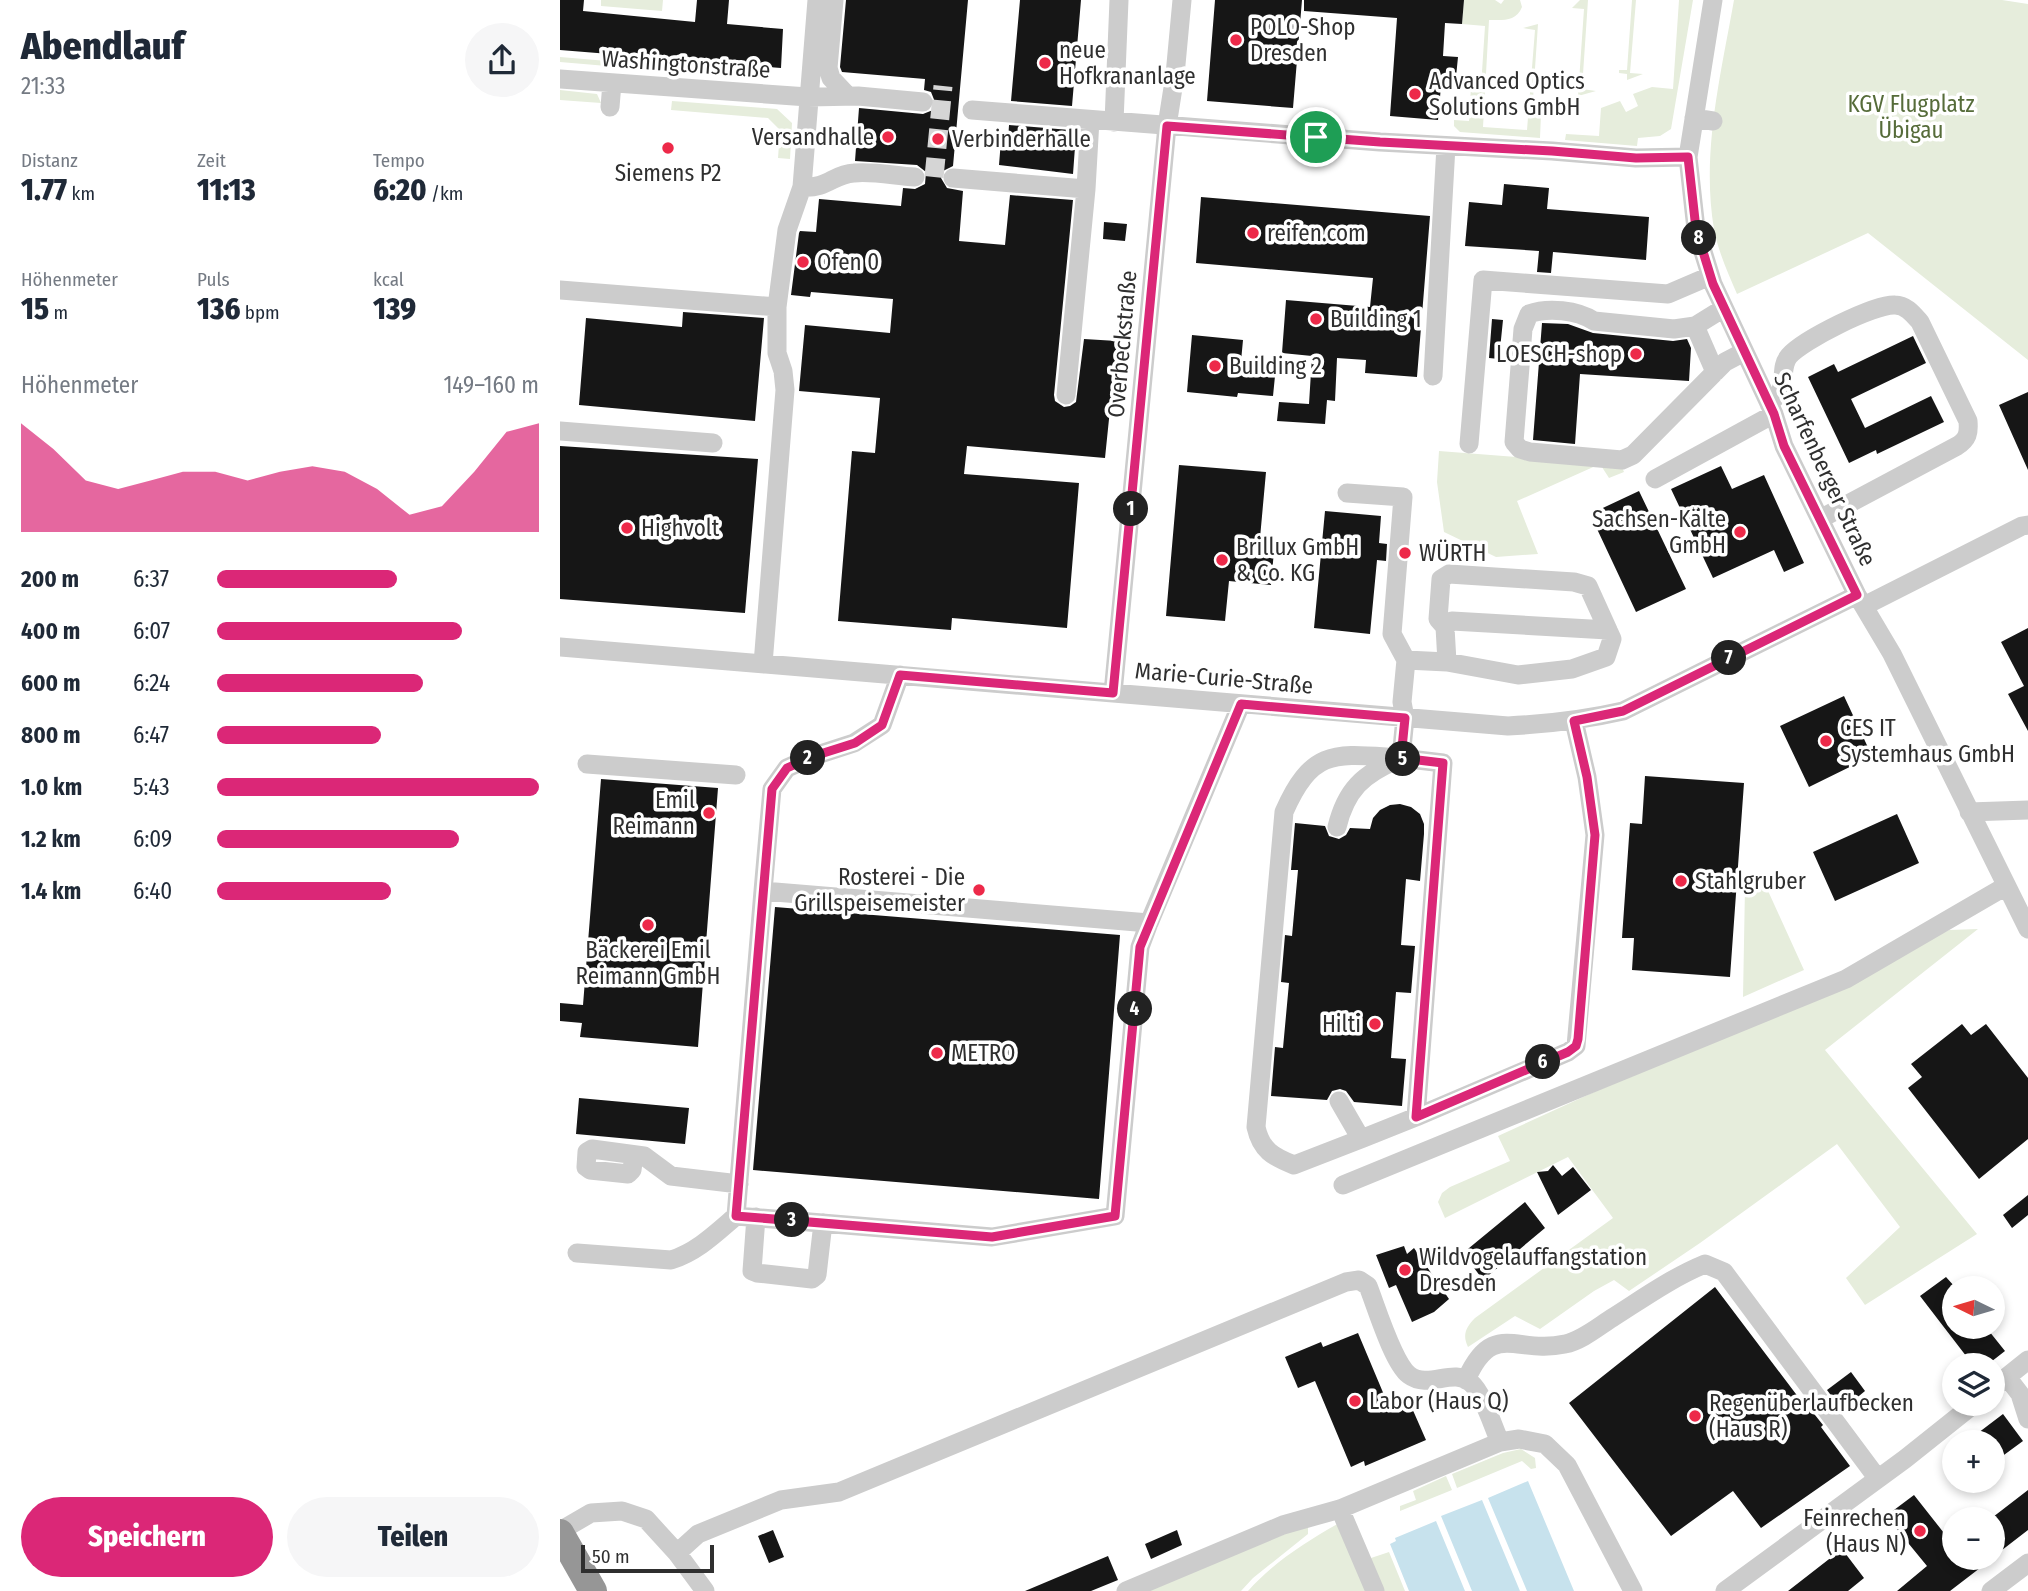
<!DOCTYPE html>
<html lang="de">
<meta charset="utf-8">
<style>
body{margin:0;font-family:"Fira Sans Condensed",sans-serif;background:#f6f6f7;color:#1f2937;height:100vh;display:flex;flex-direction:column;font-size:26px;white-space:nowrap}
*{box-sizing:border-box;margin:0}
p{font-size:23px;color:#747a83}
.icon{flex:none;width:38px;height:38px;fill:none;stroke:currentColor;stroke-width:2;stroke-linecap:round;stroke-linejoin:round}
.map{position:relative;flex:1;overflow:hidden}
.panel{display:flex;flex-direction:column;background:#fff;width:560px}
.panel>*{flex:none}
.needle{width:46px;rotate:275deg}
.tools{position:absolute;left:1382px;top:1276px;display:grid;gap:14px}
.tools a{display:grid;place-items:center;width:63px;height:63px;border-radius:50%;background:#fff;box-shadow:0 4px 10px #0003;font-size:35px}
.scale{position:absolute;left:21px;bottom:18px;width:133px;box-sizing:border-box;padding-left:7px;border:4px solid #2f2f2f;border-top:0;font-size:19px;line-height:24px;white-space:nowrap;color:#2f2f2f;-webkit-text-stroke:5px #fff;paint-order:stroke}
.pin{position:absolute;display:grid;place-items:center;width:60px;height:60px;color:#fff;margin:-30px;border:4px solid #fff;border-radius:50%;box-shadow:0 2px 7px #0007}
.km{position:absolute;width:35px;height:35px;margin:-18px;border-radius:50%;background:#222;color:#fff;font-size:19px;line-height:35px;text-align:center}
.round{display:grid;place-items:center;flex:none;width:74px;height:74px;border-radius:37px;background:#f6f6f7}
.headline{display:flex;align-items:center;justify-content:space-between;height:119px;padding:0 21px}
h1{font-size:38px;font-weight:800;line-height:52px}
.metrics{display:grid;grid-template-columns:repeat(3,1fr);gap:10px;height:119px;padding:7px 21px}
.metrics div{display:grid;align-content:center}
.metrics b{font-size:30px;font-weight:800}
.metrics small{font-size:19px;font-weight:400}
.metrics p{font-size:19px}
.chart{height:196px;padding:14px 21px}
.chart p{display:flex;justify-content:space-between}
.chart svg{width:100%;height:126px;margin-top:7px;fill:#db2777;opacity:.7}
.button{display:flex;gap:14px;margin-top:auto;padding:14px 21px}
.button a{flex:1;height:80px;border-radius:42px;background:#db2777;color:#fff;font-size:28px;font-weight:800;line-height:80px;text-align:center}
.button a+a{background:#f6f6f7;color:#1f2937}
ul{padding:0 21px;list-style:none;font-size:23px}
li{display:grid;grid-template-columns:112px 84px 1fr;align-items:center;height:52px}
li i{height:18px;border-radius:9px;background:#db2777}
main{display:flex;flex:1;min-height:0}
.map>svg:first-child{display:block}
.green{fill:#e6eddc}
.water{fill:#c7e2ed}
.building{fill:#161616}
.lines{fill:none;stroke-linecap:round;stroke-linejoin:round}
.minor-tunnel{stroke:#d5d5d5;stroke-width:19;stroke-dasharray:19 10;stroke-linecap:butt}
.minor{stroke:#ccc;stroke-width:19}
.highway{stroke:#969696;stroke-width:28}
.route-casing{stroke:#fff;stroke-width:14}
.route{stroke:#db2777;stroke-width:9}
.poi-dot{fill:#ed2949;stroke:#fff;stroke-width:2.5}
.labels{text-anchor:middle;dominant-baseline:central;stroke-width:7;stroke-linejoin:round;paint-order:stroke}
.poi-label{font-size:23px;fill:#2f2f2f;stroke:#fff;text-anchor:start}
.street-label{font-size:23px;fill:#2f2f2f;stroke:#fff}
.park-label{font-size:23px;fill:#566c3a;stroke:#fff}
</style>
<main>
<section class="panel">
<div class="headline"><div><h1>Abendlauf</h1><p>21:33</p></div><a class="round"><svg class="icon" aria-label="share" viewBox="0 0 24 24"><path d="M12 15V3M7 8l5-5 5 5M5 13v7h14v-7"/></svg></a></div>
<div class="metrics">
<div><p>Distanz</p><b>1.77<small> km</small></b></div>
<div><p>Zeit</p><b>11:13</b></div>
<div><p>Tempo</p><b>6:20<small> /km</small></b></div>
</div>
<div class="metrics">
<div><p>Höhenmeter</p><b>15<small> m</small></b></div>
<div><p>Puls</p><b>136<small> bpm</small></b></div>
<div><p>kcal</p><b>139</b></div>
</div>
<div class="chart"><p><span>Höhenmeter</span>149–160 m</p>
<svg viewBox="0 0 160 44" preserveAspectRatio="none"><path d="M0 44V6L10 15L20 26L30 29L40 26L50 23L60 23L70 26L80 23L90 21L100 23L110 29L120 38L130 35L140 23L150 9L160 6V44z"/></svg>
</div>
<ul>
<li><b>200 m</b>6:37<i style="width:56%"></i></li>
<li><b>400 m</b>6:07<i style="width:76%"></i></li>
<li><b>600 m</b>6:24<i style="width:64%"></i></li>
<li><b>800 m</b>6:47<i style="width:51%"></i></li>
<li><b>1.0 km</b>5:43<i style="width:100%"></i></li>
<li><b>1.2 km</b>6:09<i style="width:75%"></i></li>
<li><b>1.4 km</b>6:40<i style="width:54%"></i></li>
</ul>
<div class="button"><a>Speichern</a><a>Teilen</a></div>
</section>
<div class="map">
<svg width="1468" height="1591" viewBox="0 0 1468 1591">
<rect width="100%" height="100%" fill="#fff"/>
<path class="green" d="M 41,0 L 103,0 L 102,11 L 41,6 Z
M 904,0 L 935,0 L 941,4 L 944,0 L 960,0 L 962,7 C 956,22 943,20 929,20 L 923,127 L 967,130 L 975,30 L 963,28 L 978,24 L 972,113 L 981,114 L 980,138 L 900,132 L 894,126 L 894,120 L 909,121 L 911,87 L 921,87 L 925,26 L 902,24 Z
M 1020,0 L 1028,0 L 1022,89 L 1036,91 L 1018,96 L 1024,9 L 1012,8 Z
M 1072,0 L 1076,0 L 1070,73 L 1083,74 L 1067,80 L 1067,74 L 1059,73 L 1059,70 L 1067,70 Z
M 1119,0 L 1133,0 L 1111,129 L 1100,136 L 1078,138 L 1077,146 L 1005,140 L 1006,134 L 1039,136 L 1041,108 L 1060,101 L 1066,112 L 1078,106 L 1073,94 L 1092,87 L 1113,89 Z
M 1174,0 L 1442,0 L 1468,4 L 1468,360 L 1308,233 L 1177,294 C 1168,273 1158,251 1154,229 C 1141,153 1161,74 1174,0 Z
M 0,57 L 83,64 L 82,69 L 0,62 Z
M 0,90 L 37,94 L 41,103 L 0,100 Z
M 112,101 L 217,109 L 232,123 L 230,159 L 218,158 L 220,130 L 208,118 L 111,110 Z
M 879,451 L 1061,465 L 1064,472 L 1049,478 L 1040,464 L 957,501 L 978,554 L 936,557 L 884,532 L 877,482 Z
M 1204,882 L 1244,970 L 1183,997 L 1185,887 Z
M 1418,929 L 1265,1050 L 1417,1234 L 1305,1305 L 1286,1278 L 1340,1227 L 1277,1144 L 1140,1243 L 1069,1291 L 1054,1280 L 1034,1291 L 980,1329 L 955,1316 L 908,1347 C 902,1335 906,1327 915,1318 L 1053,1218 L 1008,1157 L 885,1218 L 878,1202 L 882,1193 L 890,1187 L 950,1161 L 938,1136 L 1389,930 Z
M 961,1449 L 975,1458 L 976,1468 L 971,1469 L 962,1461 L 897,1488 L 892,1474 L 943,1453 Z
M 886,1476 L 892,1490 L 840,1511 L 840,1506 L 856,1500 L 853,1491 Z
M 781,1522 L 806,1591 L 688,1591 C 714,1562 747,1541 781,1522 Z
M 748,1525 L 748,1534 L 693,1578 L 681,1591 L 581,1591 Z
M 829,1552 L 845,1591 L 821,1591 L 808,1559 Z"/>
<path class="water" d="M 968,1481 L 1014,1591 L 967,1591 L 928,1498 Z
M 922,1500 L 960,1591 L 912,1591 L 881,1516 Z
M 876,1521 L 905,1591 L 849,1591 L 830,1544 L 836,1541 L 835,1538 Z"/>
<path class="building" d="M 0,0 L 24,0 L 23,11 L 135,22 L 137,0 L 169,0 L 167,24 L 223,29 L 221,68 L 0,50 Z
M 286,0 L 408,0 L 393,166 L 383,171 L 381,178 L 387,188 L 403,191 L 399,241 L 445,245 L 450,195 L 513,200 L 494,395 L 495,401 L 504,407 L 510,406 L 516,402 L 524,339 L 557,341 L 545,458 L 407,446 L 404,474 L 519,483 L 507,628 L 392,618 L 391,630 L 278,621 L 292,451 L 315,453 L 320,398 L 239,391 L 245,325 L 330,333 L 333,299 L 251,292 L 250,297 L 231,295 L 239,233 L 240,231 L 256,232 L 259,199 L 341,206 L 343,188 L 355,189 L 365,184 L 366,172 L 357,165 L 295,161 L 299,108 L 363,114 L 373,110 L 375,102 L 371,92 L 364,90 L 365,79 L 282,72 L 280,67 Z
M 460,0 L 521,0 L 512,106 L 451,101 Z
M 655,0 L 742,0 L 733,108 L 647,101 Z
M 744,0 L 904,0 L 902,24 L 885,23 L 883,56 L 898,57 L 895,87 L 881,86 L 878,120 L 830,116 L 837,18 L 744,11 Z
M 449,125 L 510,130 L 509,146 L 515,147 L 513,174 L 439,165 L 441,140 L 448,141 Z
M 944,184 L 989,188 L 987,209 L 1089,217 L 1086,260 L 993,252 L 991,273 L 977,272 L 979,251 L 905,246 L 909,202 L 942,205 Z
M 641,197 L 870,216 L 857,377 L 805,373 L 806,360 L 777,358 L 775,401 L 767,400 L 765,424 L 717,421 L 719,402 L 749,404 L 752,356 L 722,353 L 726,300 L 810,307 L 813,278 L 636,263 Z
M 544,222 L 567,224 L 565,241 L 543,239 Z
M 123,312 L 204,318 L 195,421 L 19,405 L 26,318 L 122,327 Z
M 932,319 L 943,320 L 939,359 L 929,358 Z
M 982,323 L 1008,324 L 1033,333 L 1113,341 L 1127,339 L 1131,348 L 1129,381 L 1020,374 L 1015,444 L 973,440 Z
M 632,335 L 683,340 L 680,372 L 715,376 L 713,396 L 678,393 L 677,397 L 627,392 Z
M 1353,336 L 1366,363 L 1291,399 L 1305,428 L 1371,396 L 1384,422 L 1317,454 L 1316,450 L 1289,463 L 1248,377 L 1274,364 L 1278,372 Z
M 1468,392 L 1468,470 L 1439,405 Z
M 0,446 L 198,459 L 185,613 L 0,599 Z
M 619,465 L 706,472 L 700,538 L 715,539 L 711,585 L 669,581 L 665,621 L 606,616 Z
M 1161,466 L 1172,489 L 1204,475 L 1244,563 L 1224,572 L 1214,550 L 1153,578 L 1111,489 Z
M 1079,491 L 1126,589 L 1076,612 L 1030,514 Z
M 765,511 L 821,516 L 819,543 L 827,544 L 826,561 L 817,560 L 810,634 L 754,628 Z
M 1468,628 L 1468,731 L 1448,694 L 1464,686 L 1441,642 Z
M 1284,696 L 1312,756 L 1249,787 L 1220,726 Z
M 1085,776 L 1184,783 L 1170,977 L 1072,970 L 1074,938 L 1062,938 L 1070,823 L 1082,824 Z
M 41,779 L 158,788 L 138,1047 L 20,1037 L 22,1023 L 0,1021 L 0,1003 L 23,1005 Z
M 840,804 L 851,807 L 860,814 L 864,824 L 864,834 L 860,881 L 846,879 L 841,945 L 855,946 L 851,993 L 836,992 L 831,1058 L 846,1059 L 842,1106 L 794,1102 L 786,1091 L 780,1089 L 772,1091 L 767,1100 L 711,1096 L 715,1047 L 723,1048 L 729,983 L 721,982 L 725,935 L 732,936 L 738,870 L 731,870 L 735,823 L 765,826 L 769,836 L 779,839 L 786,835 L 790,828 L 810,829 L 813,818 L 820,810 L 830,805 Z
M 1337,814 L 1359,863 L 1275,901 L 1253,852 Z
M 215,907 L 560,935 L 539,1199 L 193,1170 Z
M 1402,1024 L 1411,1035 L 1426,1024 L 1468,1078 L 1468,1139 L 1419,1179 L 1348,1088 L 1362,1077 L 1351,1064 Z
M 19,1098 L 129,1108 L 125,1144 L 16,1134 Z
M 993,1165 L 1002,1176 L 1013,1167 L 1031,1190 L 998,1215 L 977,1172 L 988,1171 Z
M 1468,1195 L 1468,1215 L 1452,1228 L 1443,1215 Z
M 965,1202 L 985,1228 L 923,1280 L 903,1253 Z
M 844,1246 L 847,1254 L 854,1248 L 889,1299 L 874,1312 L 852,1322 L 836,1285 L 829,1288 L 816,1255 Z
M 1386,1277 L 1395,1287 L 1395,1326 L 1425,1326 L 1445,1351 L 1427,1365 L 1413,1365 L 1360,1296 Z
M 1155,1287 L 1245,1406 L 1247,1405 L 1263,1425 L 1261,1427 L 1290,1466 L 1201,1528 L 1173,1491 L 1111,1536 L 1009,1403 Z
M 798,1333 L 827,1402 L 838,1398 L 839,1403 L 848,1399 L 866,1440 L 805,1466 L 804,1461 L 791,1467 L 755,1381 L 738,1388 L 725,1357 L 761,1342 L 763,1347 Z
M 1291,1372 L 1305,1391 L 1282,1410 L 1267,1390 Z
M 1443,1414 L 1463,1441 L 1433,1463 L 1433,1442 L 1425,1442 L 1418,1433 Z
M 1468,1490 L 1468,1530 L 1433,1557 L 1433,1517 Z
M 1354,1495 L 1395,1547 L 1395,1558 L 1433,1558 L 1390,1591 L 1337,1591 L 1367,1566 L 1326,1516 Z
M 213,1530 L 224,1557 L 209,1563 L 198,1536 Z
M 617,1530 L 622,1545 L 591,1559 L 585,1544 Z
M 1282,1549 L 1304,1578 L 1288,1591 L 1228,1591 Z
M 548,1556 L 558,1580 L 531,1591 L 465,1591 Z"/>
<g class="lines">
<path class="minor-tunnel" d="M 374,177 L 383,86"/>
<path class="minor" d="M 274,0 L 268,68 L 271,78 L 288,96
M 1153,0 L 1128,157 L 1136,229 L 1153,284 L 1214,414 L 1224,446 L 1297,595 L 1332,654 L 1468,929
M 0,79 L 248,97 L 298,96 L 363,102
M 50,107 L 52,83
M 412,110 L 820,142 L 992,151 L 1076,158 L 1128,157
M 1134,118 L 1153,121
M 554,122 L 559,0
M 393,178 L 526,189
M 242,187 C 268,189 273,174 294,173 C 314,171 335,176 355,177
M 0,290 L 217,307
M 1164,308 L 1135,326 L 1114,329 L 1034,321 C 1017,310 988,307 969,314 L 963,329 L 954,442 L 960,449 L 970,452 L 1062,460 L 1073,455 L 1165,362 L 1184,352
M 1135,326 L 1155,372
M 873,376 L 886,146
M 506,395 L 526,189 L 530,120
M 1209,404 C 1212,400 1218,396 1220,392 C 1226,380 1220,367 1229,356 C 1243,340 1314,304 1335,305 C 1346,305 1353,314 1360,322 L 1408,421 C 1409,433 1408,439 1397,446 L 1260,519
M 0,431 L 153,443
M 909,444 L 923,280 L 1108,294 L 1150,276
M 1095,479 L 1214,414
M 787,493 L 843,497 L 832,634 L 846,660 L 842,702 L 845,718 L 841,758 L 883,763 L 856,1117 L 1008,1052 L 1016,1046 L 1035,835 L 1027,777 L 1014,721
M 1304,606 L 1462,526 L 1468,525
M 885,627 L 892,621 L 1048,630
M 0,647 L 948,726 C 987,724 1024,720 1063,711 L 1297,595
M 846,660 L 887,662 L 958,675 L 1012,669 L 1046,657 L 1052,639 L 1028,586 L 1014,582 L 889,574 L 881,579 L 878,619 L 885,627 L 887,662
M 203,664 L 225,390 L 223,371 L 217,353 L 217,307 L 227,230 L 242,187 L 257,0
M 340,675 L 322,725 L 294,743 L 254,756 L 227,768 L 212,789 L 203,891 L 589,923 L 681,704
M 553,693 L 607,126 L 615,75 L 622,0
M 27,764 L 176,775
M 1409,812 L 1468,810
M 777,827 C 786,790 803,774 837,760
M 203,891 L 176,1216 L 432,1237 L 555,1216 L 580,947 L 589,923
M 779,1101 L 801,1139 L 856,1117
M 801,1139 L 734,1165 C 713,1157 701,1150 696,1127 L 724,812 C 753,746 777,754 841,758
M 74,1155 L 72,1170 L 68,1174 L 30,1170 L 26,1167 L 27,1152 L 32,1149 L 84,1156 L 111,1176 L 179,1184
M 783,1185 L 1286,979 L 1446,886
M 196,1217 L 192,1271 L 197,1273 L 252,1279 L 257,1275 L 263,1223
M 17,1253 L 111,1260 C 137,1252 156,1233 176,1216
M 1447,1377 L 1460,1394 L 1468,1419
M 906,1380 C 933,1319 956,1355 1005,1344 C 1021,1341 1038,1327 1052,1318 C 1082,1299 1111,1278 1145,1264 L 1164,1272 L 1318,1479
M 1433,1388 L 1468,1360
M 780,1509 L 815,1591
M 0,1531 L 31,1513 L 62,1511 L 86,1519 L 117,1553 L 145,1591
M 117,1553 L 138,1534 L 221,1500 L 279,1492 L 786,1282 L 799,1280 L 808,1286 C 816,1306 833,1363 849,1375 C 869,1390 893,1367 911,1383 C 923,1393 933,1427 940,1442
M 566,1591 L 723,1525 L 780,1509 L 940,1442 L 959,1439 L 985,1444 L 1007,1465 L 1073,1591
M 1165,1591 L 1345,1459 L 1414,1404
M 1431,1591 L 1468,1563"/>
<path class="highway" d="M 0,1533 L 33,1591"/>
</g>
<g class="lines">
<g class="route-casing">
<path id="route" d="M 607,126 L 820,142 L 992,151 L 1076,158 L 1128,157 L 1136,229 L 1153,284 L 1214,414 L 1224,446 L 1297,595 L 1063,711 L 1014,721 L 1027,777 L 1035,835 L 1018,1039 L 1016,1046 L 1008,1052 L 856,1117 L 883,763 L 841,758 L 845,718 L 681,704 L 580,947 L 555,1216 L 432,1237 L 176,1216 L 212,789 L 227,768 L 254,756 L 295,743 L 322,725 L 340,675 L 553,693 Z"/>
</g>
<use href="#route" class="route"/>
</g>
<g class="poi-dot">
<circle cx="676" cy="40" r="7"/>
<circle cx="485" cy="63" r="7"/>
<circle cx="855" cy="94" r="7"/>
<circle cx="328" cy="137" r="7"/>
<circle cx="378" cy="139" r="7"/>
<circle cx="108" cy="148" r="7"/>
<circle cx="693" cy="233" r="7"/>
<circle cx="243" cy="262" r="7"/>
<circle cx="756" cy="319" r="7"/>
<circle cx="1076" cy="354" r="7"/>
<circle cx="655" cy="366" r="7"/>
<circle cx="67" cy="528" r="7"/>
<circle cx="1180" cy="532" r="7"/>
<circle cx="845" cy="553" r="7"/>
<circle cx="662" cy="560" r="7"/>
<circle cx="1266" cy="741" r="7"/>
<circle cx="149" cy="813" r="7"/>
<circle cx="1121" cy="881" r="7"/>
<circle cx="419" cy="890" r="7"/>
<circle cx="88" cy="925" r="7"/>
<circle cx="815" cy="1024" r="7"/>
<circle cx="377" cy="1053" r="7"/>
<circle cx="845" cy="1270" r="7"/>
<circle cx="795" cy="1401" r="7"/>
<circle cx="1135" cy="1416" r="7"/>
<circle cx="1360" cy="1531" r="7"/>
</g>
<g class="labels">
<g class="poi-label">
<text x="690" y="27">POLO-Shop<tspan x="690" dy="26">Dresden</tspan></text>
<text x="499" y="50">neue<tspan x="499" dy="26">Hofkrananlage</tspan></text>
<text x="869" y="81">Advanced Optics<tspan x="869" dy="26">Solutions GmbH</tspan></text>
<text x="314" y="137" text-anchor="end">Versandhalle</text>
<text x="392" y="139">Verbinderhalle</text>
<text x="108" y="173" text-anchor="middle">Siemens P2</text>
<text x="707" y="233">reifen.com</text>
<text x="257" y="262">Ofen 0</text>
<text x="770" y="319">Building 1</text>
<text x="1062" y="354" text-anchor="end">LOESCH-shop</text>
<text x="669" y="366">Building 2</text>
<text x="1166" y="519" text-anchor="end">Sachsen-Kälte<tspan x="1166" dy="26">GmbH</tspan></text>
<text x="81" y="528">Highvolt</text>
<text x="676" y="547">Brillux GmbH<tspan x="676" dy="26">&amp; Co. KG</tspan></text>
<text x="859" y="553">WÜRTH</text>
<text x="1280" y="728">CES IT<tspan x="1280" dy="26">Systemhaus GmbH</tspan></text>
<text x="135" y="800" text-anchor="end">Emil<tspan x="135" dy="26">Reimann</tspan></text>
<text x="405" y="877" text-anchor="end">Rosterei - Die<tspan x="405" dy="26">Grillspeisemeister</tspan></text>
<text x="1135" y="881">Stahlgruber</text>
<text x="88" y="950" text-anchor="middle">Bäckerei Emil<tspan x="88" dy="26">Reimann GmbH</tspan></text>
<text x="801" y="1024" text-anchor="end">Hilti</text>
<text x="391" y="1053">METRO</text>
<text x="859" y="1257">Wildvogelauffangstation<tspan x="859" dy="26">Dresden</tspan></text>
<text x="809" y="1401">Labor (Haus Q)</text>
<text x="1149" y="1403">Regenüberlaufbecken<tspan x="1149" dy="26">(Haus R)</tspan></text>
<text x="1346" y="1518" text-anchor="end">Feinrechen<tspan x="1346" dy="26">(Haus N)</tspan></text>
</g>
<g class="street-label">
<text transform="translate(126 64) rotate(4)">Washingtonstraße</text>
<text transform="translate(562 344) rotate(-85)">Overbeckstraße</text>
<text transform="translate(1265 469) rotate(65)">Scharfenberger Straße</text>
<text transform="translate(664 678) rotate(5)">Marie-Curie-Straße</text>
</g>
<g class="park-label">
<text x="1351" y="104">KGV Flugplatz<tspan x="1351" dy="26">Übigau</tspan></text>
</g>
</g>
</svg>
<div class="tools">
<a><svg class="needle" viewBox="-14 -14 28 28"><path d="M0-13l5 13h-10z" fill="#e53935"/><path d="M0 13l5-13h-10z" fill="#747a83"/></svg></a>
<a><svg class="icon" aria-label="layers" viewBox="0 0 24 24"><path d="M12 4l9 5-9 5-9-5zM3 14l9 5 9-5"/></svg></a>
<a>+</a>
<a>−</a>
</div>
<div class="scale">50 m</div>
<div class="pin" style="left:756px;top:137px;background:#1e9e55"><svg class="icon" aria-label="arrive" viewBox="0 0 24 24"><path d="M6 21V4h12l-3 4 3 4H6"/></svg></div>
<b class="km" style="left:571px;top:509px">1</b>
<b class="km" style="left:248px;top:758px">2</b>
<b class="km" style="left:232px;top:1220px">3</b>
<b class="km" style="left:575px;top:1009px">4</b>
<b class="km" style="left:843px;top:759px">5</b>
<b class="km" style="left:983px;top:1062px">6</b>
<b class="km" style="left:1169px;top:658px">7</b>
<b class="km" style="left:1139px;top:238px">8</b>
</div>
</main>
